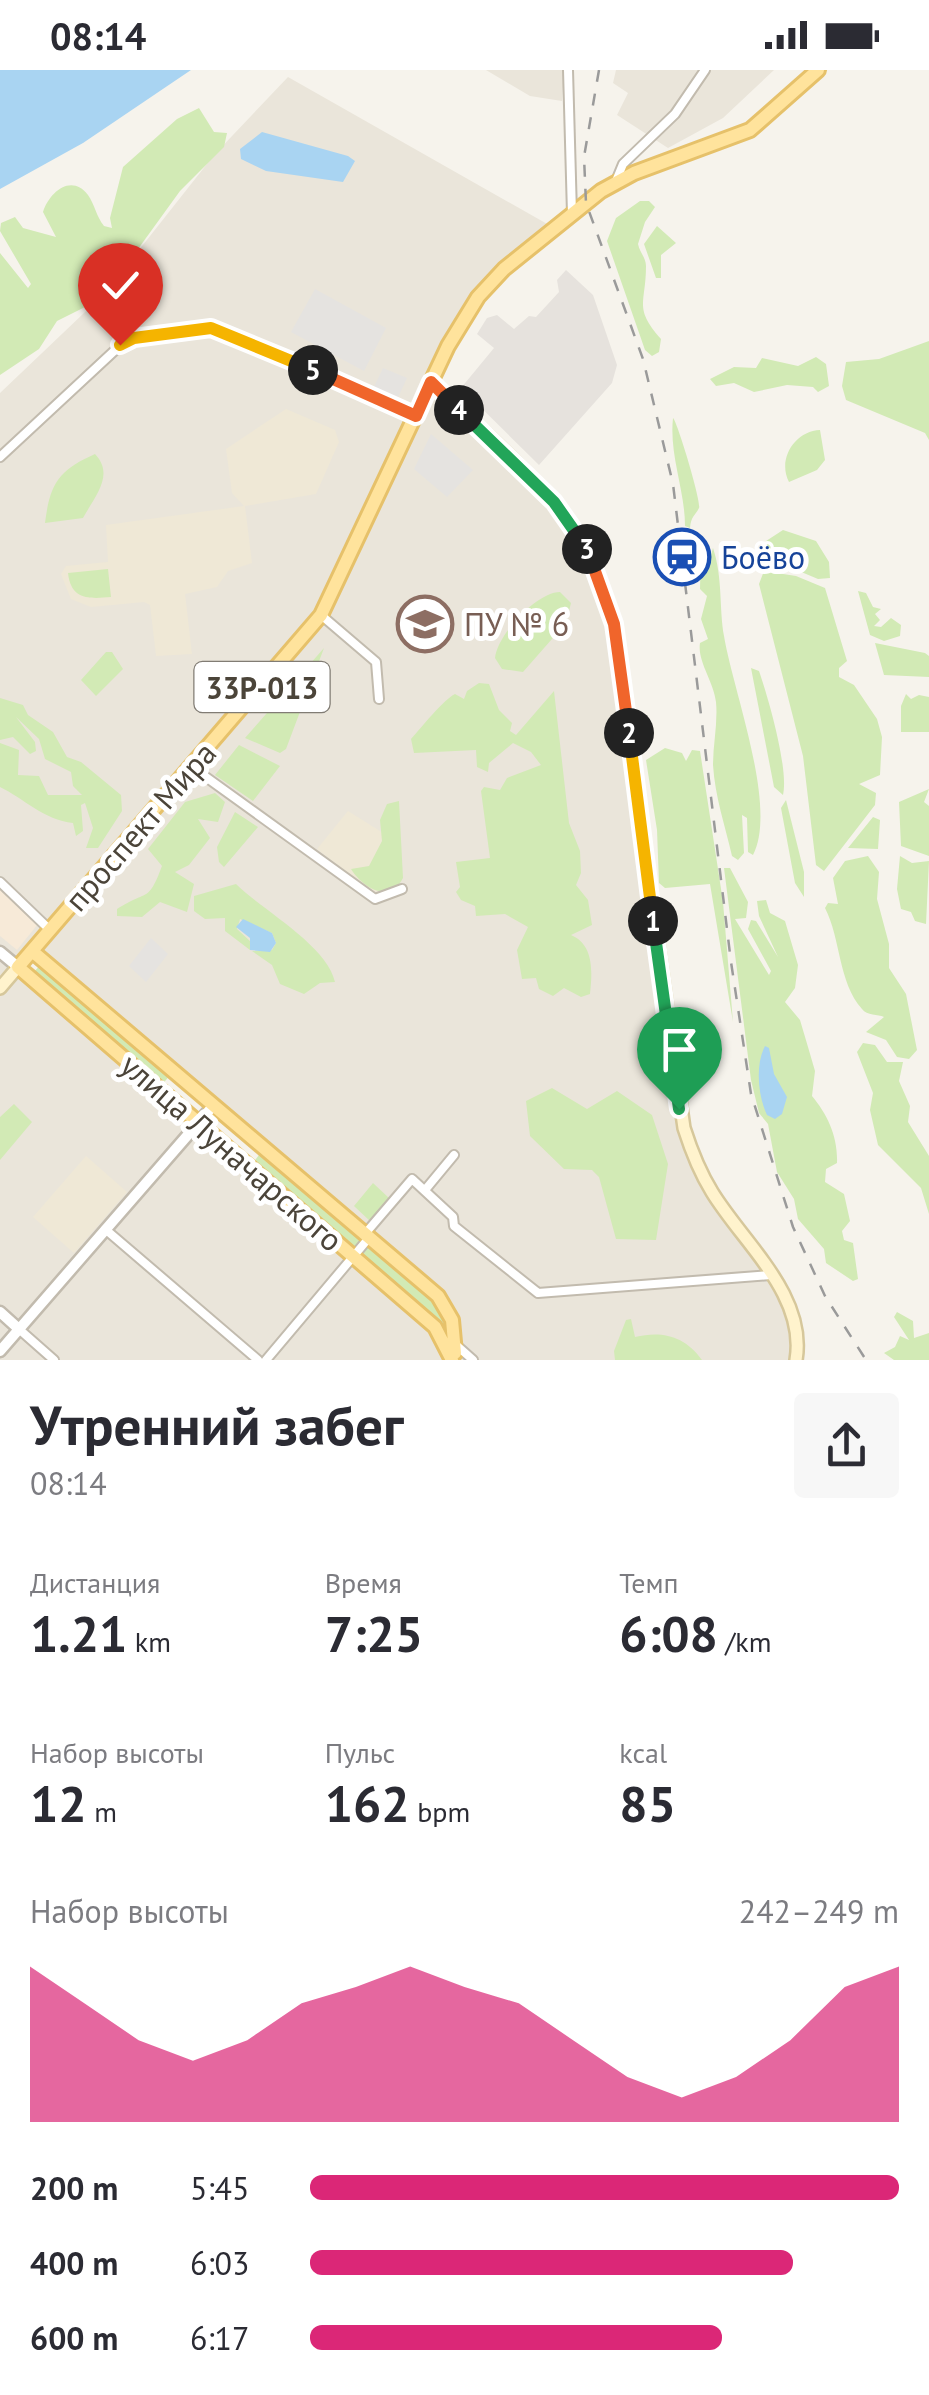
<!DOCTYPE html>
<html lang="ru">
<meta charset="utf-8">
<style>
body{margin:0;font-family:"PT Sans",sans-serif;background:#f7f7f7;color:#2b2b33;height:100vh;display:flex;flex-direction:column;font-size:38px;white-space:nowrap}
*{box-sizing:border-box;margin:0}
p{font-size:32px;color:#7c7c81}
.icon{flex:none;width:55px;height:55px;fill:none;stroke:currentColor;stroke-width:2;stroke-linecap:round;stroke-linejoin:round}
.map{position:relative;height:1290px;overflow:hidden}
.panel{display:flex;flex-direction:column;background:#fff;flex:1}
.panel>*{flex:none}
.pin{position:absolute;display:grid;place-items:center;width:85px;height:85px;color:#fff;margin:-102px -42px;border-radius:50% 50% 50% 0;rotate:-45deg;box-shadow:0 0 10px #0007}
.pin .icon{rotate:45deg}
.km{position:absolute;width:50px;height:50px;margin:-25px;border-radius:50%;background:#222;color:#fff;font-size:28px;line-height:50px;text-align:center}
.round{display:grid;place-items:center;flex:none;width:105px;height:105px;border-radius:10px;background:#f7f7f7}
.summary{display:flex;align-items:center;justify-content:space-between;height:170px;padding:0 30px}
h1{font-size:55px;font-weight:700;line-height:75px}
.metrics{display:grid;grid-template-columns:repeat(3,1fr);gap:15px;height:170px;padding:10px 30px}
.metrics div{display:grid;align-content:center}
.metrics b{font-size:50px;font-weight:700}
.metrics small{font-size:28px;font-weight:400}
.metrics p{font-size:28px}
.chart{height:280px;padding:20px 30px}
.chart p{display:flex;justify-content:space-between}
.chart svg{width:100%;height:180px;margin-top:10px;fill:#db2777;opacity:.7}
ul{padding:0 30px;list-style:none;font-size:32px}
li{display:grid;grid-template-columns:160px 120px 1fr;align-items:center;height:75px}
li i{height:25px;border-radius:12px;background:#db2777}
.status{display:flex;justify-content:space-between;align-items:center;height:70px;padding:0 50px;background:#fff;direction:ltr}
.status svg{height:28px;fill:currentColor}
.map>svg:first-child{display:block}
.residential{fill:#eae5da}
.commercial{fill:#f7ead8}
.industrial{fill:#e6e2dd}
.education{fill:#efe8d6}
.green{fill:#d2eab5}
.parking{fill:#e5e3e0}
.water{fill:#a9d4f2}
.lines{fill:none;stroke-linecap:round;stroke-linejoin:round}
.minor-casing{stroke:#c2bbae;stroke-width:12}
.tertiary-casing{stroke:#c2bbae;stroke-width:15}
.secondary-casing{stroke:#d6c79b;stroke-width:16}
.primary-casing{stroke:#e6c16a;stroke-width:18}
.minor{stroke:#fff;stroke-width:8}
.tertiary{stroke:#fff;stroke-width:10}
.secondary{stroke:#fff3cd;stroke-width:11}
.primary{stroke:#ffe39c;stroke-width:12}
.rail{stroke:#9a9a9a;stroke-width:2.5;stroke-dasharray:12 12;stroke-linecap:butt}
.split-1-casing{stroke:#fff;stroke-width:20}
.split-2-casing{stroke:#fff;stroke-width:20}
.split-3-casing{stroke:#fff;stroke-width:20}
.split-4-casing{stroke:#fff;stroke-width:20}
.split-5-casing{stroke:#fff;stroke-width:20}
.split-6-casing{stroke:#fff;stroke-width:20}
.split-1{stroke:#22a559;stroke-width:12}
.split-2{stroke:#f5b400;stroke-width:12}
.split-3{stroke:#f0652b;stroke-width:12}
.split-4{stroke:#22a559;stroke-width:12}
.split-5{stroke:#f0652b;stroke-width:12}
.split-6{stroke:#f5b400;stroke-width:12}
.labels{text-anchor:middle;dominant-baseline:central;stroke-width:10;stroke-linejoin:round;paint-order:stroke}
.shield{fill:#fff;stroke:#817c74;stroke-width:2.5}
.shield-label{font-size:30px;font-weight:bold;fill:#4b4439}
.transit-label{font-size:32px;fill:#164399;stroke:#fff;text-anchor:start}
.education-label{font-size:32px;fill:#785e54;stroke:#fff;text-anchor:start}
.street-label{font-size:32px;fill:#4b4439;stroke:#fff}
</style>
<div class="status"><b>08:14</b><svg viewBox="0 0 49 12"><path d="M0 12V9h3v3zM5 12V6h3v6zM10 12V3h3v9zM15 12V0h3v12zM26 1h20v11H26zM47 4h2v5h-2z"/></svg></div>
<div class="map">
<svg width="929" height="1290" viewBox="0 0 929 1290">
<rect width="100%" height="100%" fill="#f6f3ec"/>
<path class="residential" d="M 486,0 L 564,0 L 562,31 L 530,26 Z
M 616,0 L 774,0 L 723,48 L 668,78 L 617,45 L 628,23 L 613,13 Z
M 288,7 L 549,155 L 478,227 L 431,313 L 543,421 L 602,512 L 672,994 L 697,1094 L 784,1226 L 796,1290 L 455,1290 L 449,1242 L 32,881 L 19,896 L 435,1257 L 452,1290 L 0,1290 L 0,323 L 105,223 L 214,85 Z"/>
<path class="commercial" d="M 0,818 L 38,854 L 17,880 L 0,866 Z"/>
<path class="industrial" d="M 566,200 L 593,225 L 617,295 L 612,313 L 539,395 L 461,318 L 494,278 L 477,264 L 487,248 L 497,245 L 514,259 L 529,246 L 536,247 L 559,222 L 557,210 Z"/>
<path class="education" d="M 286,339 L 335,360 L 339,372 L 316,424 L 245,436 L 252,493 L 228,501 L 217,517 L 185,524 L 192,584 L 156,586 L 150,535 L 144,532 L 91,537 L 71,529 L 61,504 L 66,496 L 108,492 L 106,455 L 244,436 L 232,423 L 226,379 Z
M 348,741 L 399,773 L 399,806 L 391,821 L 374,823 L 317,779 Z
M 86,1086 L 127,1122 L 74,1183 L 33,1147 Z"/>
<path class="green" d="M 199,38 L 214,62 L 227,63 L 224,77 L 180,121 L 112,215 L 93,233 L 57,251 L 39,279 L 0,305 L 0,183 L 28,218 L 31,214 L 0,161 L 1,153 L 15,147 L 23,158 L 56,167 L 43,142 C 49,123 71,103 88,125 C 95,135 96,146 104,156 L 112,158 L 110,148 L 123,97 L 177,49 Z
M 640,131 L 649,131 L 655,137 L 645,152 L 638,174 C 640,183 646,188 646,196 C 646,234 633,237 661,269 L 659,282 L 652,286 L 645,280 L 607,171 L 616,148 Z
M 657,156 L 676,173 L 661,185 L 661,208 L 656,208 L 644,174 Z
M 929,271 L 929,370 L 925,363 L 846,330 L 842,316 L 846,292 L 879,289 Z
M 762,288 L 798,296 L 816,287 L 826,294 L 829,316 L 818,322 L 813,317 L 787,315 L 754,322 L 734,313 L 716,316 L 710,309 L 734,297 L 756,298 Z
M 673,348 C 677,351 702,433 699,438 C 695,446 691,446 690,458 L 685,456 C 685,420 669,385 673,348 Z
M 820,360 L 825,390 L 817,400 L 789,412 C 777,389 795,361 820,360 Z
M 95,384 C 115,405 95,426 83,448 L 45,453 C 50,413 59,400 95,384 Z
M 783,460 L 816,471 L 829,492 L 830,508 L 818,509 L 768,488 L 763,473 Z
M 701,475 L 707,476 L 710,488 L 713,478 C 723,508 719,539 724,566 C 733,621 778,737 753,785 L 748,782 L 747,748 L 742,745 L 744,783 L 738,790 L 732,786 C 725,755 715,727 713,695 C 713,674 718,653 716,632 C 714,612 697,591 700,573 L 708,569 L 701,549 L 707,526 L 700,519 Z
M 108,499 L 111,527 C 89,529 71,530 68,503 Z
M 764,501 L 796,506 L 825,518 L 847,591 L 839,598 L 839,607 L 854,615 L 877,649 L 882,667 L 880,705 L 859,714 L 876,723 L 875,735 L 824,801 L 816,795 L 803,686 L 759,514 Z
M 858,521 L 866,523 L 873,537 L 881,539 L 875,544 L 880,550 L 874,556 L 881,557 L 891,548 L 901,555 L 900,566 L 884,571 L 870,565 Z
M 560,522 L 571,533 L 566,553 L 523,602 L 502,599 L 495,588 C 497,565 537,522 560,522 Z
M 875,573 L 925,583 L 929,586 L 929,607 L 884,605 Z
M 324,578 L 286,679 L 280,683 L 245,668 Z
M 106,582 L 112,582 L 123,599 L 96,626 L 81,610 Z
M 751,598 L 759,601 C 768,627 789,699 783,725 L 774,717 Z
M 479,613 L 489,614 L 499,640 L 512,653 L 510,661 L 516,665 L 554,621 L 569,753 L 580,781 L 581,803 L 576,815 L 588,830 L 592,855 L 571,865 C 595,875 592,904 590,924 L 581,927 L 564,918 L 553,926 L 539,919 L 536,908 L 522,909 L 517,880 L 528,857 L 505,844 L 476,846 L 475,836 L 461,830 L 456,822 L 460,817 L 456,792 L 490,788 L 481,721 L 484,717 L 500,720 L 507,708 L 541,695 L 531,682 L 513,673 L 489,693 L 488,702 L 477,697 L 476,680 L 414,683 L 411,669 C 421,658 443,630 455,624 L 464,629 L 467,621 Z
M 906,624 L 911,629 L 919,625 L 929,627 L 929,662 L 901,662 L 901,636 Z
M 0,628 L 23,635 L 28,645 L 53,662 L 67,687 L 81,692 L 121,725 L 122,741 L 98,778 L 86,778 L 93,758 L 85,733 L 81,735 L 83,761 L 76,766 L 73,753 C 44,750 23,728 0,717 L 0,673 L 19,680 L 18,705 L 39,706 L 48,725 L 82,725 L 73,716 L 71,702 L 45,689 L 39,669 L 16,647 L 35,672 L 36,681 L 30,684 L 13,667 L 0,670 Z
M 239,675 L 280,696 L 253,731 L 215,705 Z
M 665,678 L 682,683 L 686,691 L 692,680 L 700,681 L 723,832 L 733,952 L 710,814 L 665,818 L 659,813 L 657,760 L 646,690 Z
M 929,719 L 924,732 L 929,736 L 929,786 L 901,776 L 899,732 Z
M 215,723 L 225,732 L 218,752 L 198,749 L 210,768 L 189,795 L 175,802 L 194,814 L 187,842 L 160,832 L 142,847 L 117,846 L 117,839 C 149,819 148,833 162,796 L 148,779 L 185,732 Z
M 786,730 L 804,802 L 804,827 L 795,813 L 781,738 Z
M 399,731 L 403,808 C 389,834 363,818 351,799 L 369,796 L 382,771 L 380,750 L 387,734 Z
M 235,742 L 258,757 L 224,797 L 219,792 L 217,777 Z
M 873,747 L 880,750 L 878,779 L 848,778 Z
M 868,786 L 879,802 L 877,829 L 889,874 L 889,898 L 906,924 L 917,980 L 909,989 L 897,987 L 886,970 L 866,962 L 884,947 C 878,944 867,946 862,939 C 838,912 841,869 825,838 L 828,833 L 838,834 L 833,808 L 845,791 Z
M 900,786 L 912,793 L 929,791 L 926,854 L 915,851 L 911,842 L 901,839 L 897,819 Z
M 724,798 L 730,798 L 748,832 L 746,848 L 735,849 L 769,905 L 771,901 L 748,859 L 751,850 L 756,851 L 778,887 L 759,846 L 757,831 L 766,830 L 770,843 L 785,851 L 798,895 L 795,918 L 785,932 L 800,950 L 808,977 L 815,1001 L 812,1026 C 827,1044 838,1066 837,1093 L 826,1099 L 825,1112 L 844,1124 L 850,1151 L 842,1161 L 844,1170 L 853,1173 L 858,1209 L 853,1211 L 826,1193 L 824,1179 L 798,1149 L 794,1129 L 777,1102 L 768,1054 L 759,1043 L 751,1010 Z
M 236,814 C 262,840 327,875 335,912 L 320,913 L 304,924 L 280,914 L 272,895 L 252,881 L 272,880 L 276,873 L 272,863 L 240,849 L 237,859 L 251,872 L 250,880 L 225,861 L 225,848 L 205,849 L 194,841 L 194,826 Z
M 42,893 L 170,1005 L 162,1015 L 33,903 Z
M 863,973 L 875,975 L 887,992 L 903,992 L 899,1011 L 910,1036 L 908,1052 L 929,1086 L 929,1144 L 921,1118 L 878,1075 L 870,1040 L 873,1023 L 857,982 Z
M 552,1018 L 587,1039 L 617,1021 L 652,1045 L 668,1094 L 656,1170 L 616,1169 L 599,1107 L 592,1100 L 564,1099 L 530,1066 L 526,1031 Z
M 14,1034 L 32,1052 L 0,1090 L 0,1047 Z
M 261,1082 L 362,1169 L 353,1180 L 253,1093 Z
M 373,1113 L 390,1129 L 371,1152 L 354,1136 Z
M 369,1175 C 399,1199 438,1221 449,1260 L 360,1186 Z
M 897,1242 L 913,1251 L 914,1268 L 929,1263 L 929,1290 L 894,1290 L 884,1283 L 895,1277 L 900,1266 L 909,1270 L 894,1247 Z
M 631,1249 L 635,1267 C 661,1261 684,1265 702,1290 L 615,1290 L 614,1281 L 626,1250 Z"/>
<path class="parking" d="M 315,219 L 386,258 L 364,301 L 291,262 Z
M 383,298 L 407,308 L 394,336 L 370,325 Z
M 431,364 L 473,400 L 447,427 L 414,399 Z
M 237,604 L 243,610 L 222,632 L 215,626 L 204,632 L 201,611 Z
M 151,868 L 168,884 L 146,912 L 129,896 Z"/>
<path class="water" d="M 0,0 L 191,0 L 83,73 L 0,119 Z
M 262,62 L 348,86 L 355,91 L 343,112 L 266,101 L 241,89 L 240,79 Z
M 243,849 L 272,863 L 276,873 L 270,882 L 250,880 L 250,868 L 236,857 Z
M 765,976 L 769,978 L 774,1004 L 787,1027 L 782,1044 L 775,1049 L 767,1045 C 758,1026 755,995 765,976 Z"/>
<g class="lines">
<g class="minor-casing">
<path id="minor" d="M 568,0 L 572,144
M 616,111 L 623,94 L 675,44 L 705,0
M 0,387 L 126,270 L 211,258 L 416,347
M 321,545 L 376,592 L 379,629
M 192,697 L 375,829 L 402,819
M 0,812 L 50,860
M 425,1120 L 454,1085
M 105,1159 L 258,1290
M 364,1165 L 412,1109 L 453,1147 L 454,1156 L 538,1223 L 770,1205
M 20,1260 L 54,1290
M 455,1274 L 473,1290
M 266,1290 L 368,1169"/>
</g>
<g class="tertiary-casing">
<path id="tertiary" d="M 0,882 L 18,897
M 0,1242 L 20,1260
M 0,1281 L 213,1036"/>
</g>
<g class="secondary-casing">
<path id="secondary" d="M 431,313 C 510,387 587,445 613,555 L 684,1058 C 691,1080 699,1101 712,1122 C 743,1173 807,1225 796,1290
M 0,918 L 18,897"/>
</g>
<g class="primary-casing">
<path id="primary" d="M 32,881 L 438,1226 L 452,1250 L 455,1283
M 452,1290 L 435,1257 L 18,897 L 321,545 L 448,276 L 478,227 L 504,199 L 601,121 L 634,103 L 750,60 L 818,0"/>
</g>
<use href="#minor" class="minor"/>
<use href="#tertiary" class="tertiary"/>
<use href="#secondary" class="secondary"/>
<use href="#primary" class="primary"/>
<path class="rail" d="M 599,0 L 584,87 L 586,133 L 643,289 L 673,414 L 731,892 L 751,1024 L 793,1157 L 825,1226 L 866,1290"/>
</g>
<g class="lines">
<g class="split-1-casing">
<path id="split-1" d="M 653,851 L 679,1039"/>
</g>
<g class="split-2-casing">
<path id="split-2" d="M 629,663 L 653,851"/>
</g>
<g class="split-3-casing">
<path id="split-3" d="M 587,479 L 614,554 L 629,663"/>
</g>
<g class="split-4-casing">
<path id="split-4" d="M 459,340 L 554,432 L 587,479"/>
</g>
<g class="split-5-casing">
<path id="split-5" d="M 313,300 L 416,346 L 431,312 L 459,340"/>
</g>
<g class="split-6-casing">
<path id="split-6" d="M 120,275 L 134,268 L 211,258 L 313,300"/>
</g>
<use href="#split-1" class="split-1"/>
<use href="#split-2" class="split-2"/>
<use href="#split-3" class="split-3"/>
<use href="#split-4" class="split-4"/>
<use href="#split-5" class="split-5"/>
<use href="#split-6" class="split-6"/>
</g>
<defs>
<g id="station-ring" transform="scale(2.875)"><circle r="9.5" fill="#fff" stroke="#1a4fb4" stroke-width="1.5"/><path d="M-3-6H3Q5-6 5-4V2Q5 4 3 4L4.5 6H3L1.5 4h-3L-3 6H-4.5L-3 4Q-5 4-5 2V-4Q-5-6-3-6ZM-3.5-4v3h7v-3ZM-3.5 1v1.5H-2V1ZM2 1v1.5H3.5V1Z" fill="#1a4fb4"/></g>
<g id="university-ring" transform="scale(2.875)"><circle r="9.5" fill="#fff" stroke="#8d6e63" stroke-width="1.5"/><path d="M0-5L7-2L0 1L-7-2ZM-4 1L0 2.5L4 1V4Q0 6-4 4Z" fill="#8d6e63"/></g>
</defs>
<g fill-rule="evenodd">
<use href="#station-ring" x="682" y="487"/>
<use href="#university-ring" x="425" y="554"/>
</g>
<g class="labels">
<rect class="shield" x="194.5" y="592" width="135" height="50" rx="8"/>
<g class="shield-label">
<text x="262" y="617">33Р-013</text>
</g>
<g class="transit-label">
<text x="721" y="487">Боёво</text>
</g>
<g class="education-label">
<text x="464" y="554">ПУ № 6</text>
</g>
<g class="street-label">
<text transform="translate(140 756) rotate(-49)">проспект Мира</text>
<text transform="translate(232 1082) rotate(41)">улица Луначарского</text>
</g>
</g>
</svg>
<div class="pin" style="left:679px;top:1039px;background:#1e9e55"><svg class="icon" aria-label="arrive" viewBox="0 0 24 24"><path d="M6 21V4h12l-3 4 3 4H6"/></svg></div>
<div class="pin" style="left:120px;top:275px;background:#d93025"><svg class="icon" aria-label="check" viewBox="0 0 24 24"><path d="M5 12l5 5 9-10"/></svg></div>
<b class="km" style="left:653px;top:851px">1</b>
<b class="km" style="left:629px;top:663px">2</b>
<b class="km" style="left:587px;top:479px">3</b>
<b class="km" style="left:459px;top:340px">4</b>
<b class="km" style="left:313px;top:300px">5</b>
</div>
<section class="panel">
<div class="summary"><div><h1>Утренний забег</h1><p>08:14</p></div><a class="round"><svg class="icon" aria-label="share" viewBox="0 0 24 24"><path d="M12 15V3M7 8l5-5 5 5M5 13v7h14v-7"/></svg></a></div>
<div class="metrics">
<div><p>Дистанция</p><b>1.21<small> km</small></b></div>
<div><p>Время</p><b>7:25</b></div>
<div><p>Темп</p><b>6:08<small> /km</small></b></div>
</div>
<div class="metrics">
<div><p>Набор высоты</p><b>12<small> m</small></b></div>
<div><p>Пульс</p><b>162<small> bpm</small></b></div>
<div><p>kcal</p><b>85</b></div>
</div>
<div class="chart"><p><span>Набор высоты</span>242–249 m</p>
<svg viewBox="0 0 160 44" preserveAspectRatio="none"><path d="M0 44V6L10 15L20 24L30 29L40 24L50 15L60 11L70 6L80 11L90 15L100 24L110 33L120 38L130 33L140 24L150 11L160 6V44z"/></svg>
</div>
<ul>
<li><b>200 m</b>5:45<i style="width:100%"></i></li>
<li><b>400 m</b>6:03<i style="width:82%"></i></li>
<li><b>600 m</b>6:17<i style="width:70%"></i></li>
</ul>
</section>
